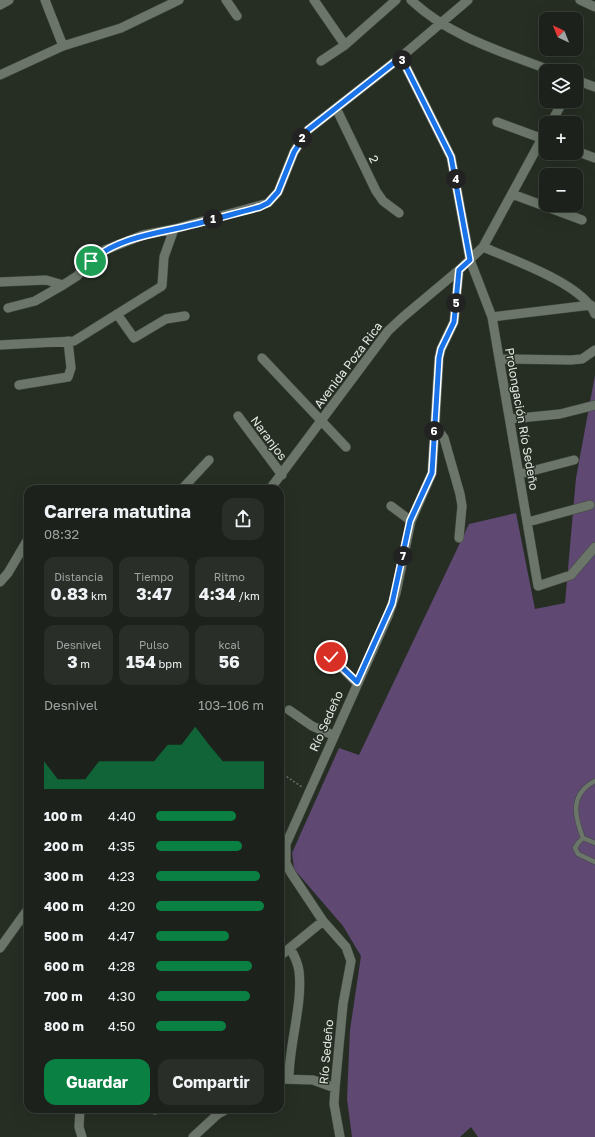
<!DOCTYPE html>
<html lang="es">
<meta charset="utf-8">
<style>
body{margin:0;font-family:"Golos Text",sans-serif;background:#292f28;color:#f1f3f6;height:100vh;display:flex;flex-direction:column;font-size:15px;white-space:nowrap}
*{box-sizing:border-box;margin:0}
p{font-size:13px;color:#a0a4a3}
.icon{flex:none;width:22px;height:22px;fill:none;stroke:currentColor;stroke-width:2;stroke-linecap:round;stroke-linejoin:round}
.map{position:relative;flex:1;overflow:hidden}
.sheet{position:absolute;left:24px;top:485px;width:260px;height:628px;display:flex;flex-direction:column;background:#1c221b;border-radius:12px;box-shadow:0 4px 16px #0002,0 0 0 1px #3a3f3a}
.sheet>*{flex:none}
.needle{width:26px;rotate:317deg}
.tools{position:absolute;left:539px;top:12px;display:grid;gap:8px}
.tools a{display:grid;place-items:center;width:44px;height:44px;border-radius:8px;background:#1c221b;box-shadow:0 4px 16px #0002,0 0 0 1px #3a3f3a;font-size:20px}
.pin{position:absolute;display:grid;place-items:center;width:34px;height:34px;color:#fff;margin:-17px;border:2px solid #fff;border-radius:50%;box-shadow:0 1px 4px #0007}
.km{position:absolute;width:20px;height:20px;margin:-10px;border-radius:50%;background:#222;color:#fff;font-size:11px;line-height:20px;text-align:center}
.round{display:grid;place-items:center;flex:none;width:42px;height:42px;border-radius:12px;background:#292f28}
.head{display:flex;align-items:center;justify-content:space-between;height:68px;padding:0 20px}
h1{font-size:18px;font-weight:700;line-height:30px}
.figures{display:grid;grid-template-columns:repeat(3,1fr);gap:6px;height:68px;padding:4px 20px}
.figures div{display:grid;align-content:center;border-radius:10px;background:#292f28;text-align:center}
.figures b{font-size:17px;font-weight:700}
.figures small{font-size:11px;font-weight:400}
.figures p{font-size:11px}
.chart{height:112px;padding:8px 20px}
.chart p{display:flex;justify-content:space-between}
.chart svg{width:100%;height:72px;margin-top:4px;fill:#0b8043;opacity:.7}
.cta{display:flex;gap:8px;margin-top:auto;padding:8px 20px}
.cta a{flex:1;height:46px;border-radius:12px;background:#0b8043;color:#fff;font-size:16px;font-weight:700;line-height:46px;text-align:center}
.cta a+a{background:#292f28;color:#f1f3f6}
ul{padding:0 20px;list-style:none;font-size:13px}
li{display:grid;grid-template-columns:64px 48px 1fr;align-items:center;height:30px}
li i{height:10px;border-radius:5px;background:#0b8043}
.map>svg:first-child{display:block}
.green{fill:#5f4872}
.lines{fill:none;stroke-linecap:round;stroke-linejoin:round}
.lane-casing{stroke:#414940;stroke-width:5.5}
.street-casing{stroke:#414940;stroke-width:10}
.path{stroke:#6b726a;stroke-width:1.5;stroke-dasharray:2 2;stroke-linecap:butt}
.lane{stroke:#6b7569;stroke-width:4.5}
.street{stroke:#6b7569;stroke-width:9}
.route-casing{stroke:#fff;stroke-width:8}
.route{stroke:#1a73e8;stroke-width:5}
.labels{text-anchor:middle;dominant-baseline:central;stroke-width:3;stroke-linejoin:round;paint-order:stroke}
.street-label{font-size:12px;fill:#e4e9e3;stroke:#262e24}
</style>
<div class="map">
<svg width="595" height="1137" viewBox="0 0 595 1137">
<rect width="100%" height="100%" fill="#262e24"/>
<path class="green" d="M 595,375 L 595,1137 L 478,1137 L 471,1127 L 460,1137 L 352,1137 L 347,1099 L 350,1030 L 361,956 L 343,926 L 294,869 L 292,853 L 339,748 L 359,755 L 469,524 L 516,513 L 535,609 L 565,603 L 576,478 Z"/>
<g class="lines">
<g class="lane-casing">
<path id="lane" d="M 583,838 C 574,815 570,794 595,781
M 595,843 L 583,838 L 578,843 L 575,848 L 578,854 L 595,862"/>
</g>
<g class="street-casing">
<path id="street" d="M 45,0 L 63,46
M 226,0 L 237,16
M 314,0 L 345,45
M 411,0 C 450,37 503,52 552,71
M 580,0 L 595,7
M 0,5 L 9,0
M 401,57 L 451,157 L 470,260 L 492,317 L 538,586 L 571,575 L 595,547
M 321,61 L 345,45 L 396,0
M 0,75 L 63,46 L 121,28 L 179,0
M 576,80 L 595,87
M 336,108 L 376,191 L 383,201 L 399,213
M 497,122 L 546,140
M 551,123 L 563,101
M 576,151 L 595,158
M 512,194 L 582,220
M 483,247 C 513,260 583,284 595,314
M 0,282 L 46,280 L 63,285
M 8,308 L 35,301 L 63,285 L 77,276 L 91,261 L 105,250 L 143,235 L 174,229 L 268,203 L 278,192 L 294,152 L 308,130 L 401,57 L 468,0
M 117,314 L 134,338 L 166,319 L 185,316
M 492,317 L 591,305
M 0,345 L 74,341 L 162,286 L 164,257 L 174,229
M 262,358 L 346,447
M 500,359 L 571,360 L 582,359 L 595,350
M 19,385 L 68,377 L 71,368 L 68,341
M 238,416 L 282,475
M 510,419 L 560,414 L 595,405
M 434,425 L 444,438 L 460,494 L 462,506 L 459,538
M 520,474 L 574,460
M 182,489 L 209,460
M 270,489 L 388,331 L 403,317 L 459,270 L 483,247 L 546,131
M 391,506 L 411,521
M 528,522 L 590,505
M 0,582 L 8,573 L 28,539
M 331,657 L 357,683
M 289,710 L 312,726 L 333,735
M 0,948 L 28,909
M 280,956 L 323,921
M 289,1078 C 289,1044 303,1004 299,971 C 298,963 294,955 290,948
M 280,1079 L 313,1080 L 335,1088
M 80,1109 L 79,1127 L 82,1137
M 154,1109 L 155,1110
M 193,1137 L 218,1114 L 227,1109
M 340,1137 L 334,1104 L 335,1088 L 343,1004 L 351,961 L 346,947 L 323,921 L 291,873 L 286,863 L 286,844 L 388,616 L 396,593 L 411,521 L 432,473 L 439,358 L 441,349 L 454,322 L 459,270"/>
</g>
<path class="path" d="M 280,772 L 302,787"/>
<use href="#lane" class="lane"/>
<use href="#street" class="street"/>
</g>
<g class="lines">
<g class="route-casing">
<path id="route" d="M 91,261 C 114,241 145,235 174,229 C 203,223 232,214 260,207 L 268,203 L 278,192 L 294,152 L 308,130 L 401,57 L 451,157 L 470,260 L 459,270 L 454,322 L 441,349 L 439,358 L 432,473 L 410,521 L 392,604 L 357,682 L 331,657"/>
</g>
<use href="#route" class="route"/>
</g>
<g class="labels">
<g class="street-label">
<text transform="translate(374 159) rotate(65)">2</text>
<text transform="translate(348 365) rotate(-53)">Avenida Poza Rica</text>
<text transform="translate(522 419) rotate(80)">Prolongación Río Sedeño</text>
<text transform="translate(269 438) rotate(53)">Naranjos</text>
<text transform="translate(326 721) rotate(-66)">Río Sedeño</text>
<text transform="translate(326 1052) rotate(-85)">Río Sedeño</text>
</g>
</g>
</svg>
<div class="tools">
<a><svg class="needle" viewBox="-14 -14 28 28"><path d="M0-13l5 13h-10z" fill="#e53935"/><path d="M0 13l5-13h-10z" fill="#a0a4a3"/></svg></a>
<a><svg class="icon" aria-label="layers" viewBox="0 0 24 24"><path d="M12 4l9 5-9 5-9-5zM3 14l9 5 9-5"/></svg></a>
<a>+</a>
<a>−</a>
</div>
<div class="pin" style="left:91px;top:261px;background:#1e9e55"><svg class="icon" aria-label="arrive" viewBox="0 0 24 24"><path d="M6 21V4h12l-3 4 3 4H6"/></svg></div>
<div class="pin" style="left:331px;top:657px;background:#d93025"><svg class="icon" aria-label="check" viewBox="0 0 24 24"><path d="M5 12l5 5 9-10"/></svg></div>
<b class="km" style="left:213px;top:219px">1</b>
<b class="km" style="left:302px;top:138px">2</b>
<b class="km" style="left:402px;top:60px">3</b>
<b class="km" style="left:456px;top:179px">4</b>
<b class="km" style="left:456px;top:303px">5</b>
<b class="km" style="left:434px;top:431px">6</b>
<b class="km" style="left:403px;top:556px">7</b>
<section class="sheet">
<div class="head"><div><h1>Carrera matutina</h1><p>08:32</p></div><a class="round"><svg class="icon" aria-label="share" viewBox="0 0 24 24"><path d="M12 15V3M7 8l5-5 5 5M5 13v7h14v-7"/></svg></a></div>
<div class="figures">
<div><p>Distancia</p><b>0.83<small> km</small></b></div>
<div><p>Tiempo</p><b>3:47</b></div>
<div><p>Ritmo</p><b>4:34<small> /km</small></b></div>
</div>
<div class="figures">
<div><p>Desnivel</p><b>3<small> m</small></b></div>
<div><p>Pulso</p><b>154<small> bpm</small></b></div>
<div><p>kcal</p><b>56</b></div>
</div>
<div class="chart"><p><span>Desnivel</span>103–106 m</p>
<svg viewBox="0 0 160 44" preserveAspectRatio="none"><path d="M0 44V27L10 38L20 38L30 38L40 27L50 27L60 27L70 27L80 27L90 17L100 17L110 6L120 17L130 27L140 27L150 27L160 27V44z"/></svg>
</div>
<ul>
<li><b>100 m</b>4:40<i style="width:74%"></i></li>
<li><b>200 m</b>4:35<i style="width:80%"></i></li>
<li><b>300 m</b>4:23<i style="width:96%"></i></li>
<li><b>400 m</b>4:20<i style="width:100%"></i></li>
<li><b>500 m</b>4:47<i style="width:68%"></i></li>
<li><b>600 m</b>4:28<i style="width:89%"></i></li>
<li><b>700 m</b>4:30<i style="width:87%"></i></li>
<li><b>800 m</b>4:50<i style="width:65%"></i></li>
</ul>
<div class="cta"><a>Guardar</a><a>Compartir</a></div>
</section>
</div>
